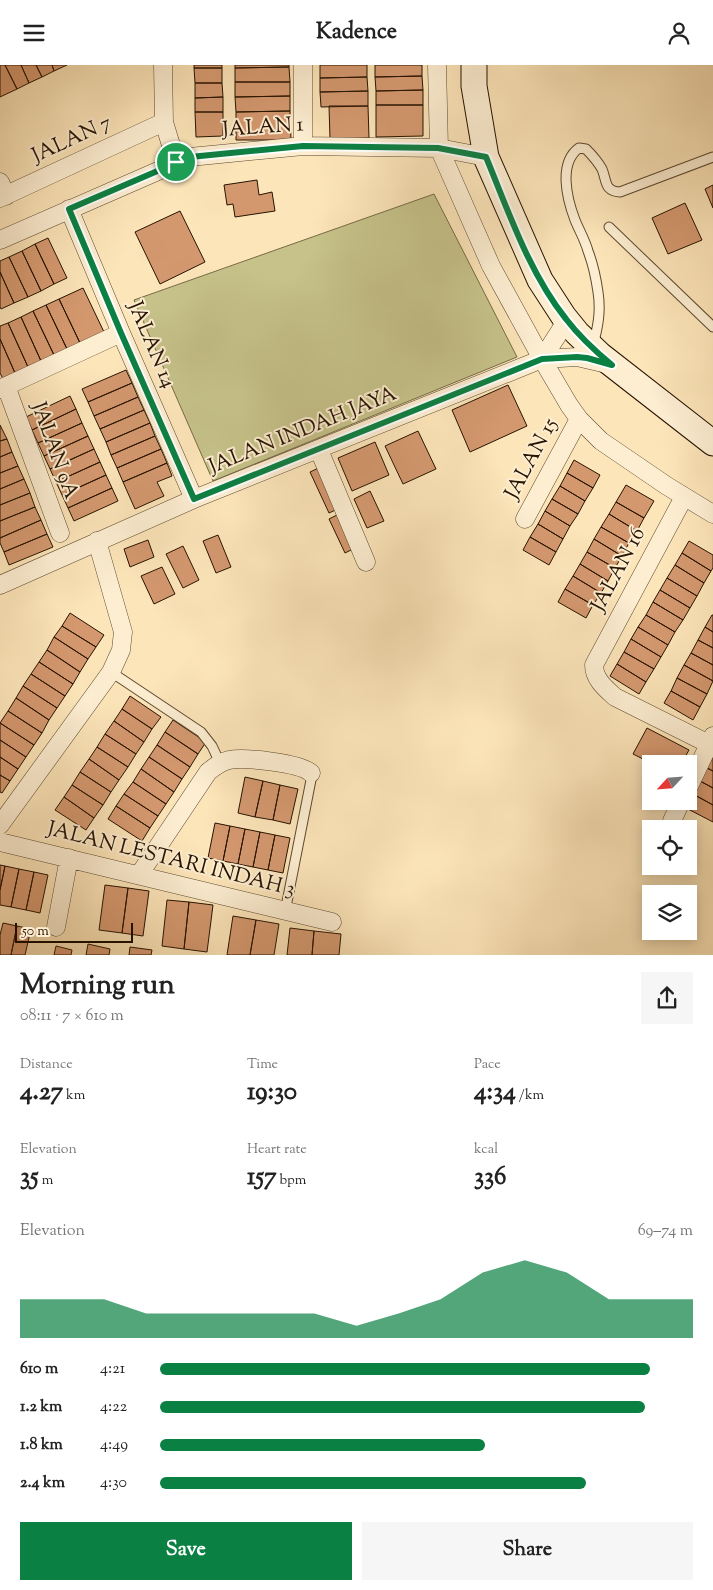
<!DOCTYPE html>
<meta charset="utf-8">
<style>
body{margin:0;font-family:"Sorts Mill Goudy",serif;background:#f6f6f6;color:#222;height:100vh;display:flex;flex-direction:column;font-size:19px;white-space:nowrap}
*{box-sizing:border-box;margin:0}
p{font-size:16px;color:#767676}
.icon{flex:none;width:28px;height:28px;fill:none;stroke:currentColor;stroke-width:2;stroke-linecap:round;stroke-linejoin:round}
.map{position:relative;height:890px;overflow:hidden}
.sheet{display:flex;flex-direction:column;background:#fff;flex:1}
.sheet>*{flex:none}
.needle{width:32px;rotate:244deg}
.fabs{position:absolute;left:642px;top:690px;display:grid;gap:10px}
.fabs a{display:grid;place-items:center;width:55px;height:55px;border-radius:0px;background:#fff;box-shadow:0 2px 12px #0003;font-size:25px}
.scale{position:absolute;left:15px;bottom:12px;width:118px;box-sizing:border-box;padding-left:5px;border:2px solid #271300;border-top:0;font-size:14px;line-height:18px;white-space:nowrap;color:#271300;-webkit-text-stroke:4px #fdeed2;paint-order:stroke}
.pin{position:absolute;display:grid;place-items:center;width:42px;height:42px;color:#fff;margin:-21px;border:2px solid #fff;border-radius:50%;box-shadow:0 1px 5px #0007}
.round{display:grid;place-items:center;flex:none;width:52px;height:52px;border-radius:0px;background:#f6f6f6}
.summary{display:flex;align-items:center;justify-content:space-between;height:85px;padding:0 20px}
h1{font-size:28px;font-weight:700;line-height:38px}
.stats{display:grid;grid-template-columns:repeat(3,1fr);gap:8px;height:85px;padding:5px 20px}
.stats div{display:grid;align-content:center}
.stats b{font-size:25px;font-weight:700}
.stats small{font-size:14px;font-weight:400}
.stats p{font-size:14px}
.chart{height:140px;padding:10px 20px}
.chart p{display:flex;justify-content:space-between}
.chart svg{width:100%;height:90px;margin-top:5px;fill:#0b8043;opacity:.7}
.primary-button{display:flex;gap:10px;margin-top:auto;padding:10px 20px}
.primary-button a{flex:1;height:58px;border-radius:0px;background:#0b8043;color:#fff;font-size:20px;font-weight:700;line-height:58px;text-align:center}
.primary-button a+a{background:#f6f6f6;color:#222}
ul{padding:0 20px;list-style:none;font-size:16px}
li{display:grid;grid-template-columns:80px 60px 1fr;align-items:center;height:38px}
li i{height:12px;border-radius:6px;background:#0b8043}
header{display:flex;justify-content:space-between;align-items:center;height:65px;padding:0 20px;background:#fff;font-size:22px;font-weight:700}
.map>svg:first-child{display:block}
.green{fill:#c6c28a;stroke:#766a45}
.building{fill:#d4986f;stroke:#271300}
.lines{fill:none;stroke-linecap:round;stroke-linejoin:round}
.lane-casing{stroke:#5c482e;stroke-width:11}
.street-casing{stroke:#5c482e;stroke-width:19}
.secondary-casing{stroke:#271300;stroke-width:27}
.lane{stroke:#fdeed2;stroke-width:9}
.street{stroke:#fdeed2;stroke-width:18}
.secondary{stroke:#fdeed2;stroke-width:25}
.route-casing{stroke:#fff;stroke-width:10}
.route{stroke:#0b8043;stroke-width:6}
.labels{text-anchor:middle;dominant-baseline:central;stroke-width:4;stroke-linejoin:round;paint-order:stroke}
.street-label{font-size:21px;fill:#271300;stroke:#fdeed2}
</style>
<header><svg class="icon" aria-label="menu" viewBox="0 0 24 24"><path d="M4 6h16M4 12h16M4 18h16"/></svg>Kadence<svg class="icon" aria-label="person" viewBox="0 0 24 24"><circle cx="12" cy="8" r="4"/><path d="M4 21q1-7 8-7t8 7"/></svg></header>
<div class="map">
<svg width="713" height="890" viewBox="0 0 713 890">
<rect width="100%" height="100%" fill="#fce5b9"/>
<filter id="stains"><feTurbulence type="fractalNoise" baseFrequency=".004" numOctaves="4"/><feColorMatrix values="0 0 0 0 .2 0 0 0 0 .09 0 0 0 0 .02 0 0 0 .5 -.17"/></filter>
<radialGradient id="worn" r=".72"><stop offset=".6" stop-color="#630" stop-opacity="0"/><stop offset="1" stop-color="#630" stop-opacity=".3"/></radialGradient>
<path class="green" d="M 434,129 L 517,292 L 213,416 L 134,235 Z"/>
<path class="building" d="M 0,0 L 5,0 L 17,24 L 0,32 Z
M 5,0 L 21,0 L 29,18 L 17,24 Z
M 21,0 L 36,0 L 42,12 L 29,18 Z
M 36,0 L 52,0 L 54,6 L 42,12 Z
M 52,0 L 67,0 L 54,6 Z
M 194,0 L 222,0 L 222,3 L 194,3 Z
M 235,0 L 289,0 L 289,2 L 235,3 Z
M 320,0 L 367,0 L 367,12 L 320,13 Z
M 375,0 L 422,0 L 422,11 L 375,12 Z
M 289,2 L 290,17 L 235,17 L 235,3 Z
M 194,3 L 222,3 L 222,18 L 195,18 Z
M 422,11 L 423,25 L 376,26 L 375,12 Z
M 367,12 L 368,26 L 320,27 L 320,13 Z
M 235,17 L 290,17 L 290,31 L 235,32 Z
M 195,18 L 222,18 L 223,32 L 195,33 Z
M 423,25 L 423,40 L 376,40 L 376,26 Z
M 368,26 L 368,41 L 321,42 L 320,27 Z
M 290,31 L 290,46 L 236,47 L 235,32 Z
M 223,32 L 223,47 L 195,47 L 195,33 Z
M 376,40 L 423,40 L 423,71 L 376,72 Z
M 329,41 L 368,41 L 369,73 L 330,74 Z
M 290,46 L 291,75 L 236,75 L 236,47 Z
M 195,47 L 223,47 L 223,71 L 196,72 Z
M 257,115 L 259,130 L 272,127 L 275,146 L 235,152 L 233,139 L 227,140 L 224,120 Z
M 713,120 L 713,143 L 705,124 Z
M 685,138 L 702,175 L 668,189 L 652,153 Z
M 180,146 L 205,197 L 160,219 L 135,167 Z
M 48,173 L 67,213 L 54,219 L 35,179 Z
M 35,179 L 54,219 L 41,226 L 22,186 Z
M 22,186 L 41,226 L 28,232 L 9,192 Z
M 9,192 L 28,232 L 14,238 L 0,207 L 0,196 Z
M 0,207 L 14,238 L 1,244 L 0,242 Z
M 83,223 L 104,267 L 80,278 L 59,234 Z
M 59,234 L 80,278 L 67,284 L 46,240 Z
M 46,240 L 67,284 L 54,290 L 33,246 Z
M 33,246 L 54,290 L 41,296 L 21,252 Z
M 21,252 L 41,296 L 28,302 L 8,258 Z
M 8,258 L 28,302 L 15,308 L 0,274 L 0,261 Z
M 0,274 L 15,308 L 3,314 L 0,308 Z
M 126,305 L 132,318 L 88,337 L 82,324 Z
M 132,318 L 138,332 L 94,351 L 88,337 Z
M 508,320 L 527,361 L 470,387 L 452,345 Z
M 70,331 L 76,344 L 32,365 L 26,352 Z
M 138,332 L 144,345 L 100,364 L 94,351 Z
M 76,344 L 82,358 L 38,378 L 32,365 Z
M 144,345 L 150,358 L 106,377 L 100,364 Z
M 82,358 L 88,371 L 44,391 L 38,378 Z
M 150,358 L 155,371 L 111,390 L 106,377 Z
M 0,360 L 7,374 L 0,376 Z
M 418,366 L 436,404 L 403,419 L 385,381 Z
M 88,371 L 94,384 L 50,404 L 44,391 Z
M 155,371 L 161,384 L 117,403 L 111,390 Z
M 7,374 L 12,387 L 0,392 L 0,376 Z
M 375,377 L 389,410 L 352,426 L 338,393 Z
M 94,384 L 100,397 L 56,417 L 50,404 Z
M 161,384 L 167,398 L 123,417 L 117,403 Z
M 12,387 L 18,401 L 0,408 L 0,392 Z
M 574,395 L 600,410 L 593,423 L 567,408 Z
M 100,397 L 106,410 L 62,430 L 56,417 Z
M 167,398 L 172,411 L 157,417 L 164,431 L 135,444 L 123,417 Z
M 327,399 L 346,440 L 329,448 L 310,407 Z
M 18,401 L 24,414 L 0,424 L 0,408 Z
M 567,408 L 593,423 L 585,436 L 560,421 Z
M 106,410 L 112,423 L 68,443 L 62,430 Z
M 24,414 L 30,428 L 0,440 L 0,424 Z
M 626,420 L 654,436 L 644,453 L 616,437 Z
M 560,421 L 585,436 L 578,449 L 552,434 Z
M 112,423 L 118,436 L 74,456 L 68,443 Z
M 370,426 L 384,456 L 367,463 L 354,434 Z
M 30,428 L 35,442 L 0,456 L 0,440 Z
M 552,434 L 578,449 L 570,461 L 545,446 Z
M 616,437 L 644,453 L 637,466 L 609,449 Z
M 35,442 L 41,455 L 0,473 L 0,456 Z
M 347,445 L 363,479 L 345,488 L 329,454 Z
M 545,446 L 570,461 L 563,474 L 538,459 Z
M 609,449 L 637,466 L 629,478 L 601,462 Z
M 41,455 L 47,469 L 4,487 L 0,478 L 0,473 Z
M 538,459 L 563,474 L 556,487 L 530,472 Z
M 601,462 L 629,478 L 622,491 L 594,474 Z
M 47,469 L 53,482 L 9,500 L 4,487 Z
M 218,470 L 231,502 L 216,508 L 203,476 Z
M 530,472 L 556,487 L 549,500 L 523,485 Z
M 594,474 L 622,491 L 615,503 L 587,487 Z
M 148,475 L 154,492 L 130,502 L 124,484 Z
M 689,476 L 713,490 L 713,503 L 711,506 L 682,488 Z
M 183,481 L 199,515 L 183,523 L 166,489 Z
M 587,487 L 615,503 L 608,516 L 580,499 Z
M 682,488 L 711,506 L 704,518 L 675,500 Z
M 580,499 L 608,516 L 601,528 L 573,511 Z
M 675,500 L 704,518 L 697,531 L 667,513 Z
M 162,502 L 175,529 L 154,539 L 141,511 Z
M 573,511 L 601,528 L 593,540 L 565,524 Z
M 667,513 L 697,531 L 690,543 L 660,525 Z
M 565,524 L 593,540 L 586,553 L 558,537 Z
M 660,525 L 690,543 L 683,555 L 653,537 Z
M 653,537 L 683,555 L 675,567 L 646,550 Z
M 70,548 L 104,570 L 96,582 L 62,561 Z
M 646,550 L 675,567 L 668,580 L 638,562 Z
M 712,550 L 713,550 L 713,567 L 705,562 Z
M 62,561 L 96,582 L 88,594 L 54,572 Z
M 638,562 L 668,580 L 661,592 L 631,574 Z
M 705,562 L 713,567 L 713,583 L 698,575 Z
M 54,572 L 88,594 L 80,607 L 47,585 Z
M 631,574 L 661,592 L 654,604 L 624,587 Z
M 698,575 L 713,583 L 713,600 L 691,588 Z
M 47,585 L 80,607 L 73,619 L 39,597 Z
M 624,587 L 654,604 L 646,617 L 617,599 Z
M 691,588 L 713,600 L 713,616 L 684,600 Z
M 39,597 L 73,619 L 65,631 L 31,609 Z
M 617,599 L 646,617 L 639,629 L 610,611 Z
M 684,600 L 713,616 L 707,629 L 677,613 Z
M 31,609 L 65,631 L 57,643 L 23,621 Z
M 677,613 L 707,629 L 700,642 L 671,626 Z
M 23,621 L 57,643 L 49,655 L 16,633 Z
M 671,626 L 700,642 L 693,655 L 664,638 Z
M 130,631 L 161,652 L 152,664 L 122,644 Z
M 16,633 L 49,655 L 42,668 L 8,646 Z
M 122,644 L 152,664 L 144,677 L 114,656 Z
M 8,646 L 42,668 L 34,680 L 0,658 Z
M 173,655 L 206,677 L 198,689 L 165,667 Z
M 114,656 L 144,677 L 136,689 L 105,669 Z
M 0,658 L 34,680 L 26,692 L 0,675 Z
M 647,663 L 689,685 L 681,699 L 653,699 L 633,689 Z
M 165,667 L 198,689 L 190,702 L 157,680 Z
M 105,669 L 136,689 L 128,702 L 97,682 Z
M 0,675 L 26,692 L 18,704 L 0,692 Z
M 157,680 L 190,702 L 182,714 L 149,692 Z
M 97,682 L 128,702 L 119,715 L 89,694 Z
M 0,692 L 18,704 L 10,716 L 0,710 Z
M 149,692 L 182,714 L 174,727 L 141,704 Z
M 713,692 L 713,706 L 707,703 Z
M 89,694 L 119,715 L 111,727 L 80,707 Z
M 707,703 L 713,706 L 713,723 L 700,716 Z
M 141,704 L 174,727 L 166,739 L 133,717 Z
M 80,707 L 111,727 L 103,740 L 72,720 Z
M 0,710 L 10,716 L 2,728 L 0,727 Z
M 245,712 L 263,716 L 255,752 L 238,748 Z
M 263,716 L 280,720 L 273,755 L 255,752 Z
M 700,716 L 713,723 L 713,740 L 693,729 Z
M 133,717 L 166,739 L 158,751 L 124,729 Z
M 72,720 L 103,740 L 94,753 L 64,732 Z
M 280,720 L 298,724 L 290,759 L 273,755 Z
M 124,729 L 158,751 L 150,763 L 116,741 Z
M 693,729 L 713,740 L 713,757 L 686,743 Z
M 64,732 L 94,753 L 86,765 L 55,745 Z
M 116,741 L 150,763 L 142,776 L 108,754 Z
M 215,758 L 230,761 L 223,796 L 208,793 Z
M 230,761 L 245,764 L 238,799 L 223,796 Z
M 245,764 L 260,767 L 253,802 L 238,799 Z
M 260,767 L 275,770 L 268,805 L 253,802 Z
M 275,770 L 290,773 L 283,808 L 268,805 Z
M 0,800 L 5,801 L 0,825 Z
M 5,801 L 19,804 L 11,842 L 0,840 L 0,825 Z
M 19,804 L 34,807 L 26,845 L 11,842 Z
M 34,807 L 48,810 L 40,848 L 26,845 Z
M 105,820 L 128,823 L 122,868 L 99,865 Z
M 128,823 L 149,826 L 143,871 L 122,868 Z
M 167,835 L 189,837 L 184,884 L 162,881 Z
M 189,837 L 213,840 L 207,887 L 184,884 Z
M 233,851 L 256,855 L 250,890 L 227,890 Z
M 256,855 L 279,859 L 274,890 L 250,890 Z
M 3,858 L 17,861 L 11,890 L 0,890 L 0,870 Z
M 17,861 L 31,864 L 25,890 L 11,890 Z
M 290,863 L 314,866 L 312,890 L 287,890 Z
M 314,866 L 341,869 L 339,890 L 312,890 Z
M 88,879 L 110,884 L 109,890 L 86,890 Z
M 56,881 L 72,885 L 71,890 L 54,890 Z
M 130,882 L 152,885 L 151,890 L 129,890 Z"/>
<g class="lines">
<g class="lane-casing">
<path id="lane" d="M 609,162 L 713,262
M 593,280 C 598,262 601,246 598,227 C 596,213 593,199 588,186 C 585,175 579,165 575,155 C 567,134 558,98 579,83 L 586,84 C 592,90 598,97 602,104 C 607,116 604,126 620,127 L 713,92
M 111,607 L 201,667 L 212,681 L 220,698
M 285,847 L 311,715 L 311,708"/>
</g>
<g class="street-casing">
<path id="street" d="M 163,0 L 164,57 L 176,97
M 303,0 L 303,81
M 437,0 L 439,83 L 491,201 L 542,294 L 569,340 L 579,354 L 601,376 L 667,421 L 713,449
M 0,117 L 6,131
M 0,133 L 164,57
M 69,144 L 121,268 L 194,434
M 0,175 L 190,92 L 303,81 L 439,83 L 486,92
M 564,252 L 562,263 L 542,294 L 577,292 L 607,299
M 6,321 L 60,468
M 0,324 L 121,268
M 319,385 L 366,497
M 684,432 L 594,600 C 594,614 605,623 615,632 L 709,679
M 525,454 L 579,354
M 0,520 L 194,434 L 542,294
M 689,721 L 713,671
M 672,756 L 681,736
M 0,760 L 111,607 L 121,585 L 123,567 L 97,476
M 0,777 L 332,857
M 139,810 L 208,707 C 215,701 221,697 229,695 C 245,692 300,698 311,708
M 56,862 L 69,793"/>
</g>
<g class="secondary-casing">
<path id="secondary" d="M 474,0 L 474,21 L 486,92 L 540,215 L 564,252 L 577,268 L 600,290 L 713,378"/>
</g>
<use href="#lane" class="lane"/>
<use href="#street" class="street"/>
<use href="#secondary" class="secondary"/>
</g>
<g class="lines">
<g class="route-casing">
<path id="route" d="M 303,81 L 438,83 L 486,92 C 508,145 529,208 566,254 C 579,271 595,286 612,300 L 587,293 L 577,292 L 542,294 L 194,434 L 121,268 L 69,144 L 190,92 Z"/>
</g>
<use href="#route" class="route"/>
</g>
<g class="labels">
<g class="street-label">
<text transform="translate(263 63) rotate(-4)">JALAN 1</text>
<text transform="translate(72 75) rotate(-25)">JALAN 7</text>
<text transform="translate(151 280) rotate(67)">JALAN 14</text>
<text transform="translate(303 366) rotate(-22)">JALAN INDAH JAYA</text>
<text transform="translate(54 386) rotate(70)">JALAN 9A</text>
<text transform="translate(532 394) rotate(-62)">JALAN 15</text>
<text transform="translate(619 505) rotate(-62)">JALAN 16</text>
<text transform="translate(171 795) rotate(14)">JALAN LESTARI INDAH 3</text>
</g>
</g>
<rect width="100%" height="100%" filter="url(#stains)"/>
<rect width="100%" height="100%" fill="url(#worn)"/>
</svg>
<div class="fabs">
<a><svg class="needle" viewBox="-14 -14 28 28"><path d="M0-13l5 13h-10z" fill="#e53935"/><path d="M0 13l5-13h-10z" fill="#767676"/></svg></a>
<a><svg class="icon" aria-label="locate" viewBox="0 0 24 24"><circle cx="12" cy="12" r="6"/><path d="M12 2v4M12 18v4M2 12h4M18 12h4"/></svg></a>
<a><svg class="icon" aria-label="layers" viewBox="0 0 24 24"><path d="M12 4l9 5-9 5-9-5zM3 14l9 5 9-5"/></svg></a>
</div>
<div class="scale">50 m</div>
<div class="pin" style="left:176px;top:97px;background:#1e9e55"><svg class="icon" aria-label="arrive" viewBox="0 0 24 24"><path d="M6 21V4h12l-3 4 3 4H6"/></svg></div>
</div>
<section class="sheet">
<div class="summary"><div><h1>Morning run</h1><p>08:11 · 7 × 610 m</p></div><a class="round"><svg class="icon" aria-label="share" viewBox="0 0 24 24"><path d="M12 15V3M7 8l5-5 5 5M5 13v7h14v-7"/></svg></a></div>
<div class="stats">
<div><p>Distance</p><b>4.27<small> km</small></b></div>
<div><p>Time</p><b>19:30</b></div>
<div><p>Pace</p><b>4:34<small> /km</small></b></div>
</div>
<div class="stats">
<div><p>Elevation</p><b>35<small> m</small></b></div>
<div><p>Heart rate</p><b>157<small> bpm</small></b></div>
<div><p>kcal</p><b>336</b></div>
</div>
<div class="chart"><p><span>Elevation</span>69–74 m</p>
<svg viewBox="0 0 160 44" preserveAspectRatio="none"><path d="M0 44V25L10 25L20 25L30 32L40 32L50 32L60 32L70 32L80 38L90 32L100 25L110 12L120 6L130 12L140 25L150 25L160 25V44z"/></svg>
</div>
<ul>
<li><b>610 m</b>4:21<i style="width:92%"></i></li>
<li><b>1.2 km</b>4:22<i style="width:91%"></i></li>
<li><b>1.8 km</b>4:49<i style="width:61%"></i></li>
<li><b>2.4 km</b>4:30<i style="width:80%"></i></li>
</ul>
<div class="primary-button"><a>Save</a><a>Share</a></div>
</section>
